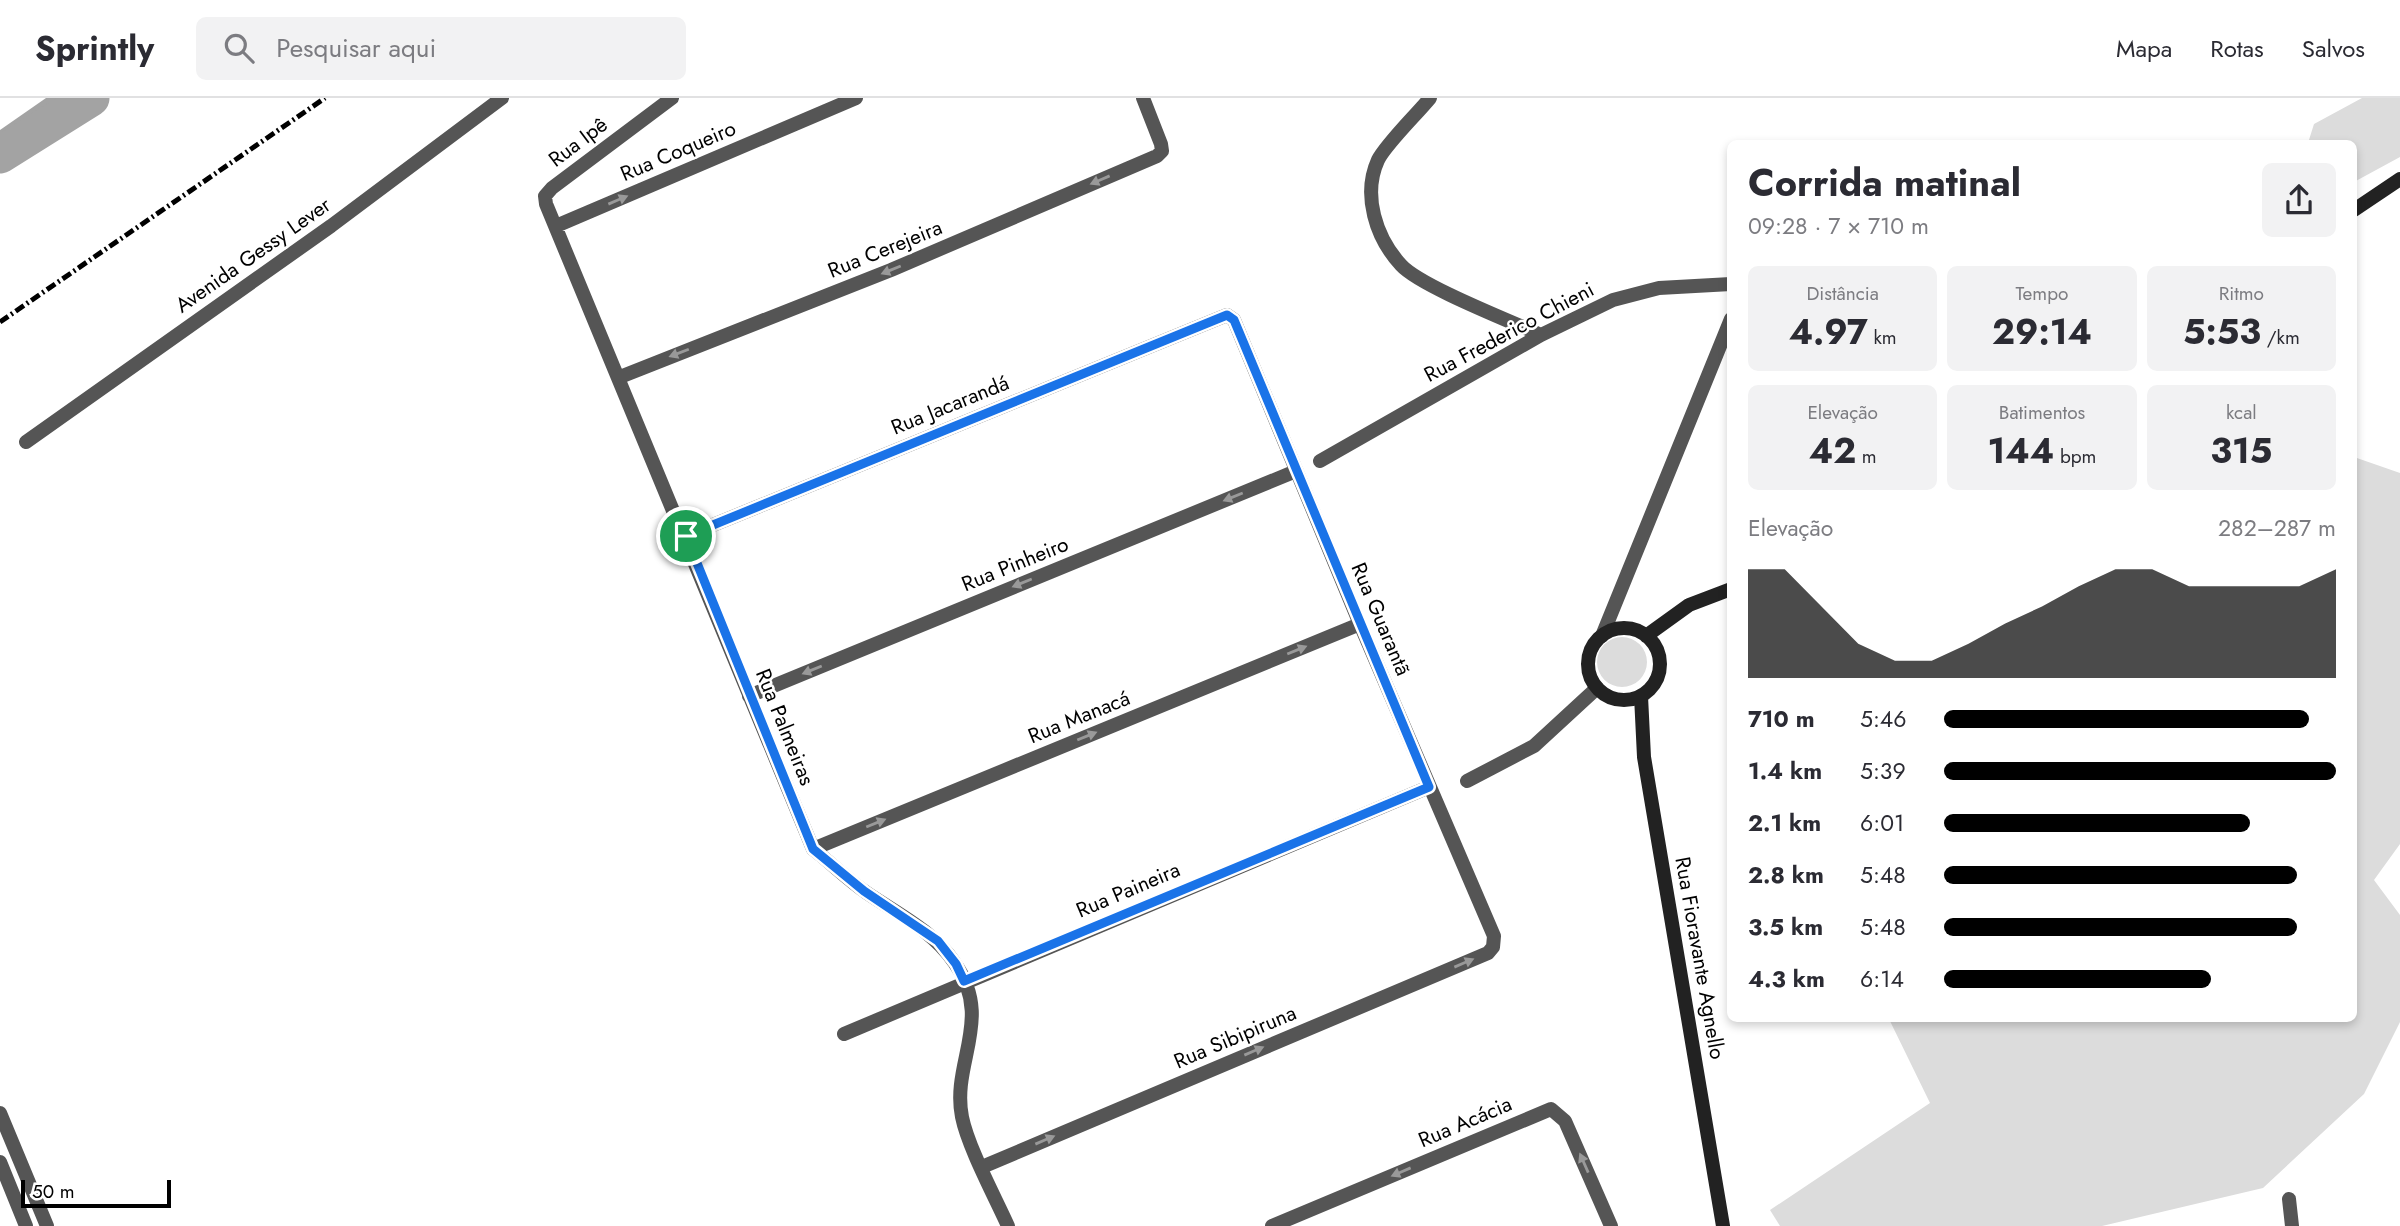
<!DOCTYPE html>
<html lang="pt">
<meta charset="utf-8">
<style>
body{margin:0;font-family:Jost,sans-serif;background:#f2f2f3;color:#2b2b33;height:100vh;display:flex;flex-direction:column;font-size:26px;white-space:nowrap}
*{box-sizing:border-box;margin:0}
p{font-size:23px;color:#7c7c81}
.icon{flex:none;width:38px;height:38px;fill:none;stroke:currentColor;stroke-width:2;stroke-linecap:round;stroke-linejoin:round}
.map{position:relative;flex:1;overflow:hidden}
.sheet{position:absolute;left:1727px;top:42px;width:630px;height:882px;display:flex;flex-direction:column;background:#fff;border-radius:10px;box-shadow:0 4px 10px #0003}
.sheet>*{flex:none}
.scale{position:absolute;left:21px;bottom:18px;width:150px;box-sizing:border-box;padding-left:7px;border:4px solid #000;border-top:0;font-size:19px;line-height:24px;white-space:nowrap;color:#000;-webkit-text-stroke:5px #fff;paint-order:stroke}
.pin{position:absolute;display:grid;place-items:center;width:60px;height:60px;color:#fff;margin:-30px;border:4px solid #fff;border-radius:50%;box-shadow:0 2px 7px #0007}
.round{display:grid;place-items:center;flex:none;width:74px;height:74px;border-radius:10px;background:#f2f2f3}
.summary{display:flex;align-items:center;justify-content:space-between;height:119px;padding:0 21px}
h1{font-size:38px;font-weight:700;line-height:52px}
.stats{display:grid;grid-template-columns:repeat(3,1fr);gap:10px;height:119px;padding:7px 21px}
.stats div{display:grid;align-content:center;border-radius:10px;background:#f2f2f3;text-align:center}
.stats b{font-size:35px;font-weight:700}
.stats small{font-size:19px;font-weight:400}
.stats p{font-size:19px}
.chart{height:196px;padding:14px 21px}
.chart p{display:flex;justify-content:space-between}
.chart svg{width:100%;height:126px;margin-top:7px;fill:#000;opacity:.7}
ul{padding:0 21px;list-style:none;font-size:23px}
li{display:grid;grid-template-columns:112px 84px 1fr;align-items:center;height:52px}
li i{height:18px;border-radius:9px;background:#000}
header{display:flex;align-items:center;gap:42px;box-sizing:border-box;height:98px;padding:0 35px;background:#fff;border-bottom:2px solid #e1e1e2}
header strong{font-size:33px}
nav{display:flex;gap:38px;margin-inline-start:auto;font-size:24px}
.search{width:490px;height:63px;background:#f2f2f3;display:flex;align-items:center;gap:18px;box-sizing:border-box;padding:0 24px;border-radius:10px;color:#7c7c81;font-size:26px}
.map>svg:first-child{display:block}
.green{fill:#dcdcdc}
.water{fill:#a3a3a3}
.lines{fill:none;stroke-linecap:round;stroke-linejoin:round}
.river{stroke:#a3a3a3;stroke-width:37}
.street{stroke:#555;stroke-width:14}
.secondary{stroke:#222;stroke-width:14}
.rail{stroke:#000;stroke-width:5;stroke-dasharray:10 3.5 2 3.5;stroke-linecap:butt}
.oneway{fill:#999}
.route-casing{stroke:#fff;stroke-width:14}
.route{stroke:#1a73e8;stroke-width:9}
.labels{text-anchor:middle;dominant-baseline:central;stroke-width:5;stroke-linejoin:round;paint-order:stroke}
.street-label{font-size:21px;fill:#000;stroke:#fff}
</style>
<header>
<strong>Sprintly</strong>
<div class="search"><svg class="icon" aria-label="search" viewBox="0 0 24 24"><circle cx="10" cy="10" r="6"/><path d="M15 15l6 6"/></svg>Pesquisar aqui</div>
<nav><a>Mapa</a><a>Rotas</a><a>Salvos</a></nav>
</header>
<div class="map">
<svg width="2400" height="1128" viewBox="0 0 2400 1128">
<rect width="100%" height="100%" fill="#fff"/>
<path class="green" d="M 2362,0 L 2400,0 L 2400,59 L 2354,84 L 2354,46 L 2308,45 L 2314,26 Z
M 2354,359 L 2400,375 L 2400,746 L 2374,782 L 2400,817 L 2400,924 L 2364,996 L 2263,1090 L 2102,1128 L 1780,1128 L 1770,1112 L 1930,1005 L 1889,921 L 2354,920 Z
M1597 564a25 25 0 1 1 50 0a25 25 0 1 1-50 0Z"/>
<path class="water" d="M 46,0 L 108,0 L 39,41 L 0,54 L 0,32 Z"/>
<g class="lines">
<path class="river" d="M 0,57 L 91,0"/>
<path class="street" d="M 672,0 L 552,90 L 545,98 L 546,106 L 813,751 C 831,765 848,782 867,795 C 898,816 933,833 954,864 C 995,921 951,964 962,1019 C 968,1049 995,1099 1008,1128
M 1430,0 C 1417,16 1386,46 1378,62 C 1362,97 1376,140 1401,167 C 1420,188 1510,223 1541,237
M 556,128 L 856,0
M 620,279 L 891,172 L 1157,58 L 1162,53 L 1161,46 L 1143,0
M 26,344 L 331,128 L 502,0
M 1320,363 L 1541,237 L 1613,202 L 1659,190 L 1731,186
M 686,438 L 1227,217 L 1234,222 L 1360,526 L 1494,838 L 1493,849 L 1488,855 L 982,1069
M 1602,538 L 1731,221
M 749,598 L 1296,373
M 1467,683 L 1534,648 L 1597,590
M 813,751 L 1360,526
M 844,936 L 1429,689
M 0,1015 L 47,1128
M 0,1064 L 26,1128
M 2289,1101 L 2292,1128
M 1272,1128 L 1551,1011 L 1565,1023 L 1611,1128"/>
<path class="secondary" d="M 2354,112 L 2400,81
M1588 566a36 36 0 1 1 72 0a36 36 0 1 1-72 0Z
M 1646,538 L 1689,507 L 1731,491
M 1641,598 L 1644,659 L 1723,1128"/>
<path class="rail" d="M 0,224 L 325,0"/>
</g>
<defs><path id="oneway-solid" d="M-6-.8H1V-3.2L6.5 0L1 3.2V.8H-6Z" transform="scale(1.75)"/></defs>
<g class="oneway">
<use href="#oneway-solid" transform="translate(1100 82) rotate(157)"/>
<use href="#oneway-solid" transform="translate(618 102) rotate(-23)"/>
<use href="#oneway-solid" transform="translate(891 172) rotate(158)"/>
<use href="#oneway-solid" transform="translate(679 255) rotate(159)"/>
<use href="#oneway-solid" transform="translate(1233 399) rotate(158)"/>
<use href="#oneway-solid" transform="translate(1022 485) rotate(158)"/>
<use href="#oneway-solid" transform="translate(1297 552) rotate(-22)"/>
<use href="#oneway-solid" transform="translate(812 572) rotate(158)"/>
<use href="#oneway-solid" transform="translate(1087 638) rotate(-22)"/>
<use href="#oneway-solid" transform="translate(876 725) rotate(-22)"/>
<use href="#oneway-solid" transform="translate(1464 865) rotate(-23)"/>
<use href="#oneway-solid" transform="translate(1254 953) rotate(-23)"/>
<use href="#oneway-solid" transform="translate(1045 1042) rotate(-23)"/>
<use href="#oneway-solid" transform="translate(1584 1065) rotate(-114)"/>
<use href="#oneway-solid" transform="translate(1401 1074) rotate(157)"/>
</g>
<g class="lines">
<g class="route-casing">
<path id="route" d="M 1227,217 L 1234,222 L 1429,689 L 964,883 L 956,866 L 938,843 L 864,793 L 813,751 L 686,438 Z"/>
</g>
<use href="#route" class="route"/>
</g>
<g class="labels">
<g class="street-label">
<text transform="translate(578 44) rotate(-37)">Rua Ipê</text>
<text transform="translate(678 53) rotate(-23)">Rua Coqueiro</text>
<text transform="translate(885 151) rotate(-22)">Rua Cerejeira</text>
<text transform="translate(253 157) rotate(-35)">Avenida Gessy Lever</text>
<text transform="translate(1509 234) rotate(-28)">Rua Frederico Chieni</text>
<text transform="translate(950 307) rotate(-22)">Rua Jacarandá</text>
<text transform="translate(1015 466) rotate(-22)">Rua Pinheiro</text>
<text transform="translate(1381 521) rotate(67)">Rua Guarantã</text>
<text transform="translate(1079 619) rotate(-22)">Rua Manacá</text>
<text transform="translate(785 629) rotate(68)">Rua Palmeiras</text>
<text transform="translate(1128 792) rotate(-23)">Rua Paineira</text>
<text transform="translate(1700 860) rotate(80)">Rua Fioravante Agnello</text>
<text transform="translate(1235 939) rotate(-23)">Rua Sibipiruna</text>
<text transform="translate(1465 1024) rotate(-23)">Rua Acácia</text>
</g>
</g>
</svg>
<div class="scale">50 m</div>
<div class="pin" style="left:686px;top:438px;background:#1e9e55"><svg class="icon" aria-label="arrive" viewBox="0 0 24 24"><path d="M6 21V4h12l-3 4 3 4H6"/></svg></div>
<section class="sheet">
<div class="summary"><div><h1>Corrida matinal</h1><p>09:28 · 7 × 710 m</p></div><a class="round"><svg class="icon" aria-label="share" viewBox="0 0 24 24"><path d="M12 15V3M7 8l5-5 5 5M5 13v7h14v-7"/></svg></a></div>
<div class="stats">
<div><p>Distância</p><b>4.97<small> km</small></b></div>
<div><p>Tempo</p><b>29:14</b></div>
<div><p>Ritmo</p><b>5:53<small> /km</small></b></div>
</div>
<div class="stats">
<div><p>Elevação</p><b>42<small> m</small></b></div>
<div><p>Batimentos</p><b>144<small> bpm</small></b></div>
<div><p>kcal</p><b>315</b></div>
</div>
<div class="chart"><p><span>Elevação</span>282–287 m</p>
<svg viewBox="0 0 160 44" preserveAspectRatio="none"><path d="M0 44V6L10 6L20 19L30 32L40 38L50 38L60 32L70 25L80 19L90 12L100 6L110 6L120 12L130 12L140 12L150 12L160 6V44z"/></svg>
</div>
<ul>
<li><b>710 m</b>5:46<i style="width:93%"></i></li>
<li><b>1.4 km</b>5:39<i style="width:100%"></i></li>
<li><b>2.1 km</b>6:01<i style="width:78%"></i></li>
<li><b>2.8 km</b>5:48<i style="width:90%"></i></li>
<li><b>3.5 km</b>5:48<i style="width:90%"></i></li>
<li><b>4.3 km</b>6:14<i style="width:68%"></i></li>
</ul>
</section>
</div>
